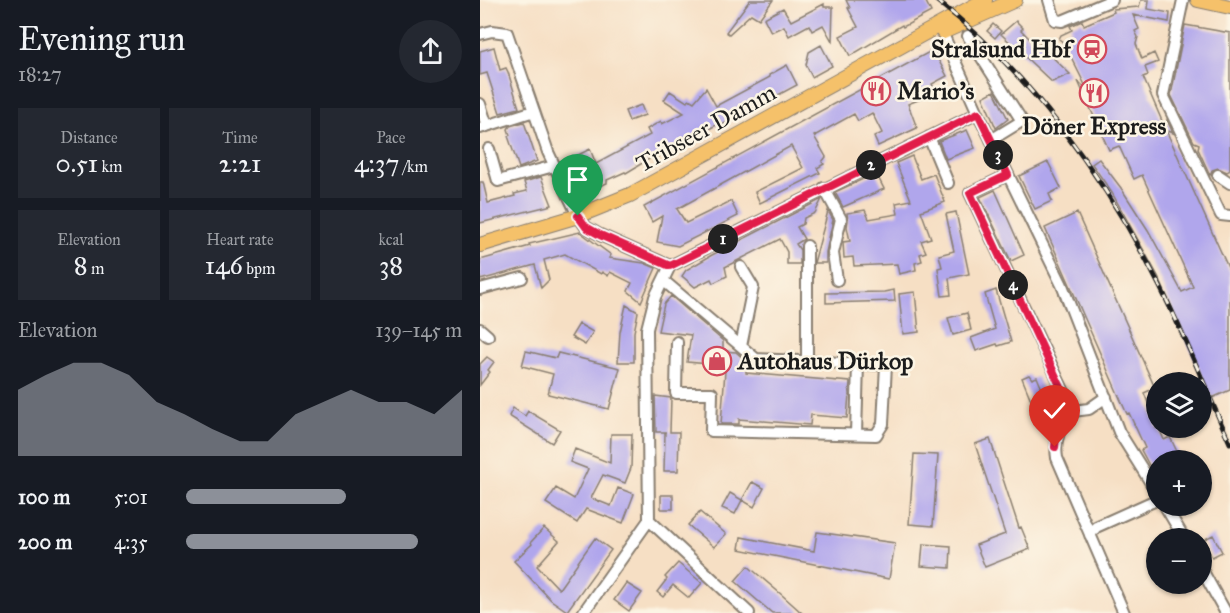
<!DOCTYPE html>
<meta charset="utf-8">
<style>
body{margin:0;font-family:"IM FELL Great Primer",serif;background:#242831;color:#f1f3f6;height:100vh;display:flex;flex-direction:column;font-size:22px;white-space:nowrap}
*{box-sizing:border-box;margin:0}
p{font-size:20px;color:#9ea1a6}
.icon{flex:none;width:33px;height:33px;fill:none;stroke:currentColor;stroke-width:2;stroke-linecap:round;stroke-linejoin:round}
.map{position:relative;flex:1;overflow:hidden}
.sheet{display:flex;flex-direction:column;background:#171b24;width:480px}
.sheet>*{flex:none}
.controls{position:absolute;left:666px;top:372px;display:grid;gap:12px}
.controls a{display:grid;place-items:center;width:66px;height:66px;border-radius:50%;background:#171b24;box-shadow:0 2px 4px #0004;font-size:30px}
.pin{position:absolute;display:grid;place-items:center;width:51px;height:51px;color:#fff;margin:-62px -26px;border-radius:50% 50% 50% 0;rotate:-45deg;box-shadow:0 0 6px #0007}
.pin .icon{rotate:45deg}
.km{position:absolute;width:30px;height:30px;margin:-15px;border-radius:50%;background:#222;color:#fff;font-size:16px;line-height:30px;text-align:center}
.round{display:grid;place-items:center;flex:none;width:63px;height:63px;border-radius:32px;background:#242831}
.headline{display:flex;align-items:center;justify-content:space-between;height:102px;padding:0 18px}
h1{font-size:33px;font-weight:600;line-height:45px}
.stats{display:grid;grid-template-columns:repeat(3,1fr);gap:9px;height:102px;padding:6px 18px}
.stats div{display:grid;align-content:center;border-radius:0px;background:#242831;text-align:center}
.stats b{font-size:26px;font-weight:600}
.stats small{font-size:16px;font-weight:400}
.stats p{font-size:16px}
.chart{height:168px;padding:12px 18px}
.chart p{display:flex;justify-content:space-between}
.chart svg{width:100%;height:108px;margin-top:6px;fill:#8c9099;opacity:.7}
ul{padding:0 18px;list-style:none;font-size:20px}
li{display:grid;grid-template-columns:96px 72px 1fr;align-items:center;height:45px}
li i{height:15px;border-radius:8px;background:#8c9099}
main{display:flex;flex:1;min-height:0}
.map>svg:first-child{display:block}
.building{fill:#b0a6ec}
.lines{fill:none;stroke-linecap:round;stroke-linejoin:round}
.minor-casing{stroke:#897e70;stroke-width:14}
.major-casing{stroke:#897e70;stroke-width:16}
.minor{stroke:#fff;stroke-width:10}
.major{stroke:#f5c16b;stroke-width:14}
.rail-casing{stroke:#1c1c1c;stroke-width:5}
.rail{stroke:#fcf5e5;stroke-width:3;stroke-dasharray:9;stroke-linecap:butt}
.route-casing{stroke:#fff;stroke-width:12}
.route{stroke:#e11d48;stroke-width:8}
.labels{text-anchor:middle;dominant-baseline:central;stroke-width:5;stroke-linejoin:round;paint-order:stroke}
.poi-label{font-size:24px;font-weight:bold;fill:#1c1c1c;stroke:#fcf5e5;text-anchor:start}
.street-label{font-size:24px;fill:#1c1c1c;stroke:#fcf5e5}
</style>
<main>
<section class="sheet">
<div class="headline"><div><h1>Evening run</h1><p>18:27</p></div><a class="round"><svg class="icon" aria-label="share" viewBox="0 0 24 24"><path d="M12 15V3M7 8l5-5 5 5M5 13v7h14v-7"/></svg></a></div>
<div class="stats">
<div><p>Distance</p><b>0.51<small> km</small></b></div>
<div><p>Time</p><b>2:21</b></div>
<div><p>Pace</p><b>4:37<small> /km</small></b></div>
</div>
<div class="stats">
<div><p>Elevation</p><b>8<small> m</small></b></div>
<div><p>Heart rate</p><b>146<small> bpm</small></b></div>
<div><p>kcal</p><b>38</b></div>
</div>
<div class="chart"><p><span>Elevation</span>139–145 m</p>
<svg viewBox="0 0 160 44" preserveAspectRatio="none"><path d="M0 44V17L10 11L20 6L30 6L40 11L50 22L60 27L70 33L80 38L90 38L100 27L110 22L120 17L130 22L140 22L150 27L160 17V44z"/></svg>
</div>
<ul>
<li><b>100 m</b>5:01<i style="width:58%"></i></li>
<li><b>200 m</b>4:35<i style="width:84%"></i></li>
</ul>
</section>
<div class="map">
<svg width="750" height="613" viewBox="0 0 750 613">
<rect width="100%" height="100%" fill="#fcf5e5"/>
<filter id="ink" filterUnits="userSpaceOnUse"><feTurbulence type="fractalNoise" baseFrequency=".0167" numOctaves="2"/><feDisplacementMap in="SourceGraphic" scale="12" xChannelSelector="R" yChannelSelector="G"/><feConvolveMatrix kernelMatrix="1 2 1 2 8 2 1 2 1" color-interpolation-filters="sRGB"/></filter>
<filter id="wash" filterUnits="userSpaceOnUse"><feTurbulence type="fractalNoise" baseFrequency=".008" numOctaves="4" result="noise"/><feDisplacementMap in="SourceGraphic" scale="24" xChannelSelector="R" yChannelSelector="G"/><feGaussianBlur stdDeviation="1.35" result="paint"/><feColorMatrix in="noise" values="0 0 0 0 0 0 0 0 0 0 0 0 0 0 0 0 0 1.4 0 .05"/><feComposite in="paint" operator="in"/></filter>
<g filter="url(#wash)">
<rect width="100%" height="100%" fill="#f6dfc4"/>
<g id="blocks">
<path class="building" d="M 270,0 L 293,0 L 279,19 L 271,14 L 249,34 L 246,32 Z
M 366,0 L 445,0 L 451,12 L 423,27 L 422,25 L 370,56 L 360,36 L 378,27 L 368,8 L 370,8 Z
M 661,0 L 669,0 L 668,9 L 690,13 L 689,22 L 653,15 L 659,29 L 655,31 L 658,37 L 656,44 L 662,59 L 674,53 L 678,62 L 665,67 L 668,75 L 663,77 L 685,128 L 687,120 L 693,133 L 686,130 L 750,272 L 750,390 L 732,398 L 678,276 L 632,193 L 612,164 L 619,159 L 641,188 L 668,230 L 702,292 L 713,287 L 662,175 L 654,179 L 639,146 L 629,150 L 598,81 L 608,91 L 584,43 L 579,39 L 581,35 L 592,30 L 590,26 L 602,21 L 604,25 L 634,12 L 633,9 L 659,7 Z
M 344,4 L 344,7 L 353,7 L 352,41 L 343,25 L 332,31 L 329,25 L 309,36 L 304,26 L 291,32 L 284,18 L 303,8 L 311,21 Z
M 536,21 L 543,28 L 541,30 L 556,45 L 561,44 L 562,47 L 590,74 L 572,82 L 521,34 Z
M 513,24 L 521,31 L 515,38 L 507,31 Z
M 705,25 L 750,33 L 750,170 L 747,172 L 738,168 L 732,170 L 730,175 L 718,149 L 719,144 L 714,142 L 691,95 Z
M 341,45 L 352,66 L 332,77 L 326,65 L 329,52 Z
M 14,47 L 20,70 L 26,68 L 28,72 L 39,108 L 20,113 L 7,73 L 0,75 L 0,51 Z
M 453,50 L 467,76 L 452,84 L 454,88 L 447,91 L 448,94 L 442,96 L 443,98 L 428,104 L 437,128 L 398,146 L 394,137 L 402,133 L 392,113 L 378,121 L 374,114 L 334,136 L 346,157 L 342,162 L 344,164 L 337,168 L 340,173 L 280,203 L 275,192 L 323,168 L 311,146 L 197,209 L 206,223 L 251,201 L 258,216 L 198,246 L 177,242 L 182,216 L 172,222 L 164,207 Z
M 307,65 L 317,85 L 242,125 L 240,123 L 175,158 L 174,156 L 146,173 L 145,172 L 127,180 L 127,183 L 120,186 L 114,182 L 110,195 L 94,157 L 110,149 L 116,164 L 170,135 L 167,129 L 181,121 L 182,124 L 204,113 L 184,100 L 190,91 L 207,102 L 209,99 L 214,102 L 226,88 L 236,106 L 290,77 L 289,75 Z
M 514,91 L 528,119 L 516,128 L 503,97 Z
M 161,105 L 165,115 L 149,121 L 145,111 Z
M 44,122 L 57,161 L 39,168 L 28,136 L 30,135 L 28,129 L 30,126 Z
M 487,130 L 495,148 L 466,159 L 459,141 Z
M 432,156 L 441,179 L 454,174 L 465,202 L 441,211 L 451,238 L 441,241 L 446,252 L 440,254 L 442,261 L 435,263 L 436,270 L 419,274 L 417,264 L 374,266 L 373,257 L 364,258 L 363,242 L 370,241 L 367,227 L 368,220 L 367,213 L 385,210 L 389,219 L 418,214 L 416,203 L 431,200 L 416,163 Z
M 568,162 L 581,188 L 569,194 L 572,201 L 555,209 L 539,176 Z
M 396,173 L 404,189 L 363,207 L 355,192 Z
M 61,177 L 72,205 L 0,223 L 0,182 L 3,182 L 8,203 L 35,196 L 34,194 L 47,191 L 44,182 Z
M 515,190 L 544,255 L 531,261 L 500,197 Z
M 342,199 L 335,213 L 324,218 L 323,224 L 317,227 L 324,239 L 316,244 L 320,250 L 320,264 L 307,264 L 307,252 L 300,239 L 245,267 L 247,276 L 233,283 L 231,279 L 215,287 L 202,276 L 206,270 L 232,255 Z
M 348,211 L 353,220 L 346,252 L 346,263 L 334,263 Z
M 476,212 L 489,274 L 469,278 L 471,295 L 462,296 L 458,268 L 462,267 L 459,255 L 474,251 L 466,214 Z
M 597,213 L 675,388 L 664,393 L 676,423 L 676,428 L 679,428 L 684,440 L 690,437 L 701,460 L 676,460 L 676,478 L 661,450 L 665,448 L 649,413 L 647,414 L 642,403 L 565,228 Z
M 100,232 L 131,255 L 129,258 L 164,263 L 176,268 L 161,302 L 148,291 L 152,283 L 130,272 L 128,276 L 122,272 L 121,274 L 85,254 L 64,260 L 69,280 L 61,288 L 55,265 L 0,280 L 0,260 L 50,246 L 49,244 Z
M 414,290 L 415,301 L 346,303 L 346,293 L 404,292 Z
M 516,290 L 531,342 L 518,346 L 517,344 L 496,351 L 491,338 L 515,329 L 505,294 Z
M 435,292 L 439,332 L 423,334 L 419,294 Z
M 191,296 L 243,341 L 243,351 L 256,352 L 266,361 L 266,373 L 370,382 L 367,418 L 331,415 L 330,425 L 259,419 L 259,424 L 241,424 L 245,371 L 229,370 L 229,364 L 207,362 L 211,335 L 178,331 L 184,304 Z
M 146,305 L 158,312 L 154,332 L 154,362 L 138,362 L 140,332 Z
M 487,313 L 491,330 L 473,335 L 468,318 Z
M 99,324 L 113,332 L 105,345 L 91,337 Z
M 46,351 L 76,358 L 78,353 L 140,368 L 129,409 L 68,394 L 73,374 L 42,366 Z
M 7,357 L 14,362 L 8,370 L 10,372 L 0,385 L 0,364 Z
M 549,375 L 552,379 L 557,377 L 571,411 L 558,417 L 542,378 Z
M 175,396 L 191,398 L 190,432 L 199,432 L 198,471 L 184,471 L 185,432 L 186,432 L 176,432 Z
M 33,408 L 45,416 L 48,411 L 80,430 L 72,443 L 29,416 Z
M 131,434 L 152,434 L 151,468 L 145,483 L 123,475 L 111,498 L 131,506 L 138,488 L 154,494 L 143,523 L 106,509 L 97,523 L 66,503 L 76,488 L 94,499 L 108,469 L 90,462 L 95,449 L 130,463 Z
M 510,439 L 539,528 L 541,527 L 550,549 L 505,567 L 496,545 L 525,534 L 495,444 Z
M 434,454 L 458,455 L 453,526 L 429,524 Z
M 272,482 L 284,488 L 274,507 L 262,500 Z
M 250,493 L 262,500 L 255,514 L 242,508 Z
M 181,495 L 193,495 L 193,509 L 181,509 Z
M 220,512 L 246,534 L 234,547 L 208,525 Z
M 64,528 L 79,541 L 57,566 L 79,589 L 115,538 L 131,550 L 87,611 L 71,600 L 34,561 L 52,544 L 51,542 Z
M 337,532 L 415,543 L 409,579 L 259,549 L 261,537 L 334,551 Z
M 733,535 L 742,552 L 732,557 L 723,540 Z
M 443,544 L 471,546 L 470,568 L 441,566 Z
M 198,563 L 222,583 L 209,598 L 193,585 L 183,597 L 177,592 L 187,579 L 185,577 Z
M 268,566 L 302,595 L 322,613 L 292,613 L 255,581 Z
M 146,583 L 162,593 L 149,611 L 134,600 Z"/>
</g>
</g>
<g filter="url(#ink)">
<use href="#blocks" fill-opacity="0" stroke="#897e70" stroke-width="1.5"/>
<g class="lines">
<g class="minor-casing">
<path id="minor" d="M 569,0 L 575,20 L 582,21 L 632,0
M 703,0 L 683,95 L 741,215 L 750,216
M 462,32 L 498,113 L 582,285 L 639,432 L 676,491
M 0,34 L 12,31 L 27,33 L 68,152 L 98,216 L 106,227 L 120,235 L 190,266
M 488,36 L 542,121 L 511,140
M 0,104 L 7,126
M 0,128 L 54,111
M 449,137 L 468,183
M 9,149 L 18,181 L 74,166
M 528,175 L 490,193 L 593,411
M 738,175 L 750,183
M 344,188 L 361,219 L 353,253 L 357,280
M 327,246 L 327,361
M 190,266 L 498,113
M 261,267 L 273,287 L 261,346
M 184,281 L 276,359 L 406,365 L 403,424 L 396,435 L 231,431 L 232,393 L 196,393 L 197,342
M 0,289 L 42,278
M 0,329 L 8,336
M 626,397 L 609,409 L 593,411 C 580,427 574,438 577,458 L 644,613
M 376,434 L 378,364
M 685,506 L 704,538
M 169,520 L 269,613
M 610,535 L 616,527 L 676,500
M 722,570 L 746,613
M 103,613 L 169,520 L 167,329 L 175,297 L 190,266"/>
</g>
<g class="major-casing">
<path id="major" d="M 718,0 L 750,7
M 463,32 L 535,0
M 0,245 L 98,216 L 150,195 L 505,0"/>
</g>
<use href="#minor" class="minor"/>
<use href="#major" class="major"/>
<g class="rail-casing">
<path id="rail" d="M 456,0 C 547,70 623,175 675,277 C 703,330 725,388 750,443"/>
</g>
<use href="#rail" class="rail"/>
</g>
</g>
<g class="lines" filter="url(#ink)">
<g class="route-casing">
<path id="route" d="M 98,216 L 106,227 L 120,235 L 190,266 L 498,113 L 528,175 L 490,193 L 592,411 L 576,437 L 575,447"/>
</g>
<use href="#route" class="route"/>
</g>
<defs>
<g id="station-ring" transform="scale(1.5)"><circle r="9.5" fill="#fcf5e5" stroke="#d1495b" stroke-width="1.5"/><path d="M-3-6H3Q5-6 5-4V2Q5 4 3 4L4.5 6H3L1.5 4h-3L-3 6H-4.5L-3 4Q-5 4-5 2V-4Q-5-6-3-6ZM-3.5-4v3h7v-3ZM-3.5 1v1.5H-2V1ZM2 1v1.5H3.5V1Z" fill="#d1495b"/></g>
<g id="restaurant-ring" transform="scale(1.5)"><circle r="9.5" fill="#fcf5e5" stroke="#d1495b" stroke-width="1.5"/><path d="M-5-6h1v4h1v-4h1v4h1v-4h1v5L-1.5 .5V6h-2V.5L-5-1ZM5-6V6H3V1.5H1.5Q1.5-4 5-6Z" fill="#d1495b"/></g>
<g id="shop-ring" transform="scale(1.5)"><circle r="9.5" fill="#fcf5e5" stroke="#d1495b" stroke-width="1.5"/><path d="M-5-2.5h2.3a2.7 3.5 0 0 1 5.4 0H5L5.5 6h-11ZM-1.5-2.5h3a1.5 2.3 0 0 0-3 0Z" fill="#d1495b"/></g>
</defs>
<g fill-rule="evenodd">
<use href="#station-ring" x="612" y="49"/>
<use href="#restaurant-ring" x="396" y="91"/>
<use href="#restaurant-ring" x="614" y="93"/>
<use href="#shop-ring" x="237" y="361"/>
</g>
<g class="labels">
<g class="poi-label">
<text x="591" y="49" text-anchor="end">Stralsund Hbf</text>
<text x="417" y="91">Mario's</text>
<text x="614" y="126" text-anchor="middle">Döner Express</text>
<text x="258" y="361">Autohaus Dürkop</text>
</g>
<g class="street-label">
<text transform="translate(226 128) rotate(-29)">Tribseer Damm</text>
</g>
</g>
</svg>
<div class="controls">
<a><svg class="icon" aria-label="layers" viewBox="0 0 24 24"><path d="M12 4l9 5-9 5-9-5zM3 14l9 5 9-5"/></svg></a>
<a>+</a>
<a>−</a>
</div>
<div class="pin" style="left:98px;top:216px;background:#1e9e55"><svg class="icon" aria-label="arrive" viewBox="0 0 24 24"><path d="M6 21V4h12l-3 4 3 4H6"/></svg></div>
<div class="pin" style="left:575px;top:447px;background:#d93025"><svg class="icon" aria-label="check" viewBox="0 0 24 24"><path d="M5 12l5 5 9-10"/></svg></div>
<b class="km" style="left:243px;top:239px">1</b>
<b class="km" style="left:391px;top:165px">2</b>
<b class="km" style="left:518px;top:155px">3</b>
<b class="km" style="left:533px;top:285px">4</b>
</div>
</main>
